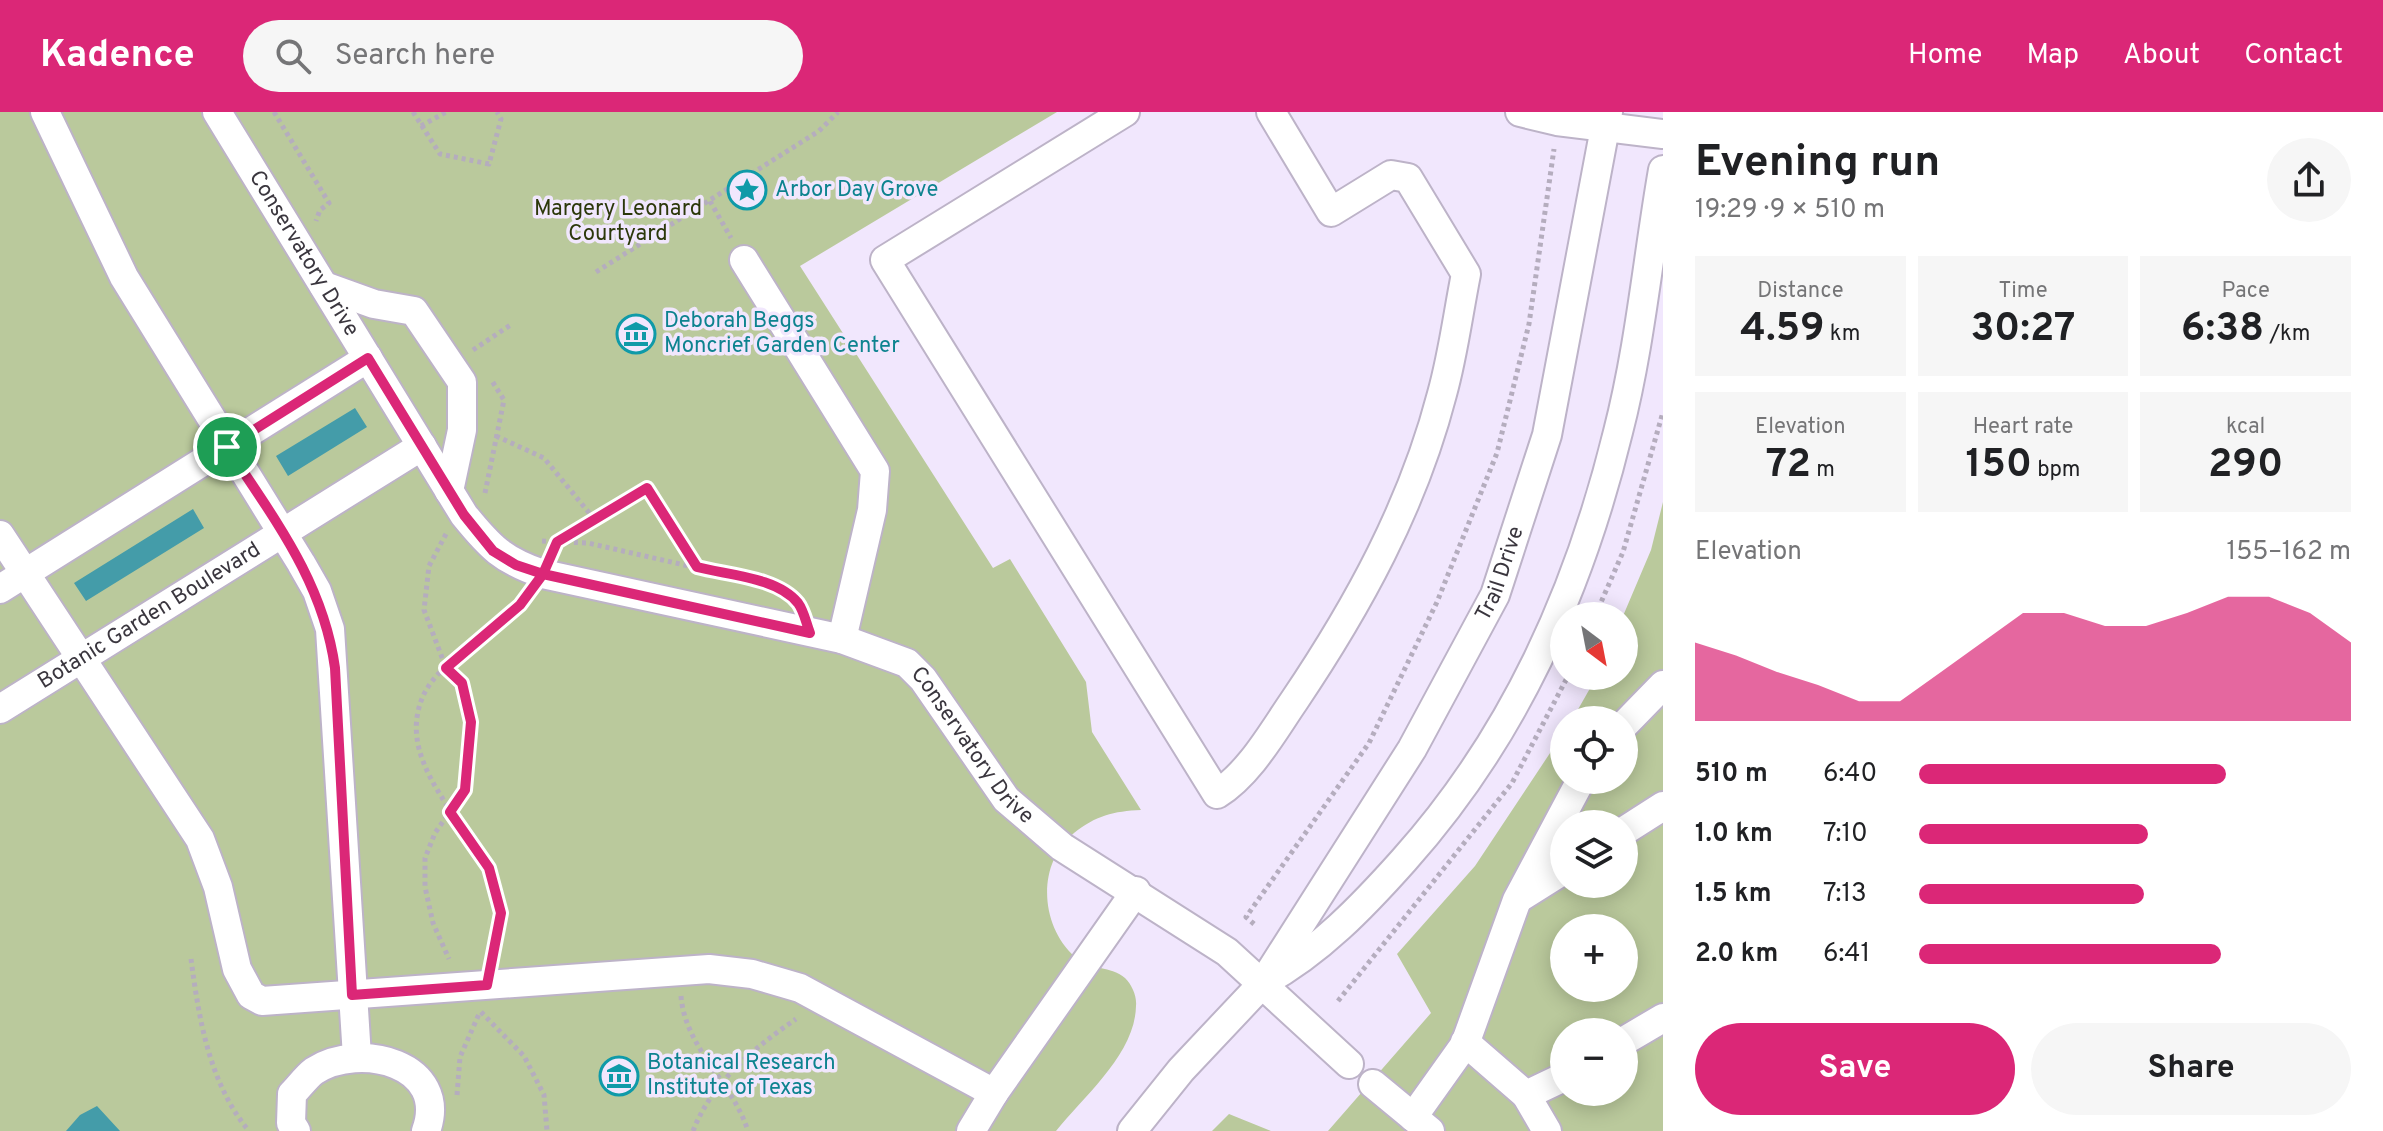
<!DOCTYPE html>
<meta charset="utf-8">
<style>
body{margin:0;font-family:Overpass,sans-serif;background:#f6f6f6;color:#202124;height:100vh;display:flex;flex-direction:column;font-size:30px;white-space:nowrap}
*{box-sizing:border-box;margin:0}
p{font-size:26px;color:#757577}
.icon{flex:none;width:44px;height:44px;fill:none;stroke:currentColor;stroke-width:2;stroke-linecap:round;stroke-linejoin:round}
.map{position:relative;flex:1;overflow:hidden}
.panel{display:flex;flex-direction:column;background:#fff;width:720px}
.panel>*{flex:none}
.needle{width:52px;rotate:148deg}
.fabs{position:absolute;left:1550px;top:490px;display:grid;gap:16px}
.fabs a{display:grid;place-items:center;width:88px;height:88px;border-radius:50%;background:#fff;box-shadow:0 4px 20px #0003;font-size:40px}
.pin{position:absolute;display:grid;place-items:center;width:68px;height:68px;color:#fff;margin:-34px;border:4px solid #fff;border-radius:50%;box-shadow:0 2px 8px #0007}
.round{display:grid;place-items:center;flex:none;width:84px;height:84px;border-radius:42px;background:#f6f6f6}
.head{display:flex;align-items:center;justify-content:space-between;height:136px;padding:0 32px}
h1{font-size:44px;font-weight:700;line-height:60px}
.metrics{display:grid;grid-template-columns:repeat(3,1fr);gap:12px;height:136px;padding:8px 32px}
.metrics div{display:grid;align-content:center;border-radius:0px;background:#f6f6f6;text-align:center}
.metrics b{font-size:40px;font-weight:700}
.metrics small{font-size:22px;font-weight:400}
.metrics p{font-size:22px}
.chart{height:224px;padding:16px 32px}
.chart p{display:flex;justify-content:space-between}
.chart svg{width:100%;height:144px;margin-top:8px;fill:#db2777;opacity:.7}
.action{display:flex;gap:16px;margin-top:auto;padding:16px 32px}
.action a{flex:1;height:92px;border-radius:48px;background:#db2777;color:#fff;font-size:32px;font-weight:700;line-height:92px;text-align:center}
.action a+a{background:#f6f6f6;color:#202124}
ul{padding:0 32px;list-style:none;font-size:26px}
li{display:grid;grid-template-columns:128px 96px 1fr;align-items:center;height:60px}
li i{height:20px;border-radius:10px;background:#db2777}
header{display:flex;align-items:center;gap:48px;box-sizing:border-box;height:112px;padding:0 40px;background:#db2777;color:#fff}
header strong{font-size:38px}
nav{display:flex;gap:44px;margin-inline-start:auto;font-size:28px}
.search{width:560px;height:72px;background:#f6f6f6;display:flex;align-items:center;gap:20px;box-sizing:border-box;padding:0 28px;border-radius:44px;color:#757577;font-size:30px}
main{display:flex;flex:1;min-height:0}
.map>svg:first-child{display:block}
.green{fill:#bac99c;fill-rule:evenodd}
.water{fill:#449ca9}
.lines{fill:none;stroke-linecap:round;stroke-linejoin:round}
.minor-casing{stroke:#bdb3c8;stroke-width:32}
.path{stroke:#b5adbe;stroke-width:5;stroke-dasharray:4 4;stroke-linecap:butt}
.minor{stroke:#fff;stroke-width:28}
.route-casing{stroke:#fff;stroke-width:16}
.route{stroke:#db2777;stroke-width:10}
.labels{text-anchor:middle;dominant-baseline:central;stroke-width:7;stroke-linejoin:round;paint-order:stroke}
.culture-label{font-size:22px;fill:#0d838f;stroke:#f1e7fd;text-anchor:start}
.park-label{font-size:22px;fill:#2c380a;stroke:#f1e7fd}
.street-label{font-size:22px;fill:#3a363e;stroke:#f1e7fd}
</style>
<header>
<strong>Kadence</strong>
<div class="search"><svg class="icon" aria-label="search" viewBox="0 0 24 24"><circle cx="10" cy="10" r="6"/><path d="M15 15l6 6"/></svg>Search here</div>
<nav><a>Home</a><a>Map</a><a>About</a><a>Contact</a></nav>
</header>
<main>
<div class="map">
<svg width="1663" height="1019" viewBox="0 0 1663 1019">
<rect width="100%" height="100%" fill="#f1e7fd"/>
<path class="green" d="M 0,0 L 1057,0 L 800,154 L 993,456 L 1010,447 L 1086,570 L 1092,620 L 1141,698 C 1114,699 1095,704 1074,721 C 1036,752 1040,814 1075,845 C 1089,858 1112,854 1125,866 C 1132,873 1137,884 1136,894 C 1135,942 1085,983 1056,1019 L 0,1019 Z
M 1663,390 L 1663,1019 L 1328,1019 L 1431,901 L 1397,842 L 1475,754 L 1564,620 L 1564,668 L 1624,668 L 1624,608 L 1572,608 L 1597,564 L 1624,564 L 1623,504 L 1651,438 ZM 1564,712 L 1624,712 L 1624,772 L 1564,772 ZM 1564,816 L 1624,816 L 1624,876 L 1564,876 ZM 1564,920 L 1624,920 L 1624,980 L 1564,980 Z
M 1229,1002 L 1271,1019 L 1212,1019 Z"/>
<path class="water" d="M 355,296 L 367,315 L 288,364 L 276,344 Z
M 193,397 L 204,416 L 86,489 L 74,471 Z
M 97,994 L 120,1019 L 66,1019 L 80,1003 Z"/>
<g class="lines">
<g class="minor-casing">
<g id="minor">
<path d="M 45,0 L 124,165 L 301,451 L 317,479 L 330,517 L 357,945"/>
<path id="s1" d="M 217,0 L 464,403 C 490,435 502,448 543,462 L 842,527 L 907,551 L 923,567 L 1006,687 L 1062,735 L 1227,840 L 1349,952"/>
<path d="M 1125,0 L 885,148 L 1217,682 C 1250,661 1272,621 1294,589 C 1358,494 1413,394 1442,282 C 1453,243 1458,202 1466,162 L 1408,66 L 1391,63 L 1331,100 L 1271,0"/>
<path d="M 1520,0 L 1557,9 L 1663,22"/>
<path d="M 744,148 L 875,359 L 872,398 L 842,527"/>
<path d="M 324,174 L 374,192 L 414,199 L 462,270 L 462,318 L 449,379"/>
<path d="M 0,423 L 200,727 L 218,775 L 237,857 L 251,883 L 262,889 L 709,857 L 752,862 L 800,876 L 994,981"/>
<path d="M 0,477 L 368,246"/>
<path id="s2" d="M 0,597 L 422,334"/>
<path d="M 1624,613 L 1663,573"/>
<path d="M 1624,719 L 1663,694"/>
<path d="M 1521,785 L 1564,758"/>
<path d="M 1264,870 C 1319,840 1363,794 1404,748 C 1514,625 1579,479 1618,320 C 1640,235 1648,144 1663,58"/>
<path d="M 1624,929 L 1663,906"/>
<path d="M 1465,930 L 1526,983 L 1564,965"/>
<path d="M 1373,972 L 1430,1019"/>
<path d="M 1526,983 L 1547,1019"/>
<path d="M 1413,1005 L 1465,932 L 1517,788 L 1581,668"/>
<path d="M 296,1019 L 291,1011 L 292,982 C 299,975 306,965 314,959 C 360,929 450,952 426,1019"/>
<path d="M 971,1019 L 994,981 L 1136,779"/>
<path id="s3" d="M 1132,1019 L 1181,958 L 1263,871 L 1412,637 L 1495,483 L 1547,323 L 1608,0"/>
</g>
</g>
<path class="path" d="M 274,0 L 329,91 L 320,98 L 316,109
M 413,0 L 440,42 L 489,52 L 501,7 L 497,0
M 421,14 L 446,0
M 710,89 L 731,126
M 596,160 L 819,19 L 838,0
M 473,238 L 512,212
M 496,324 L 544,346 L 595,408
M 485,381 L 504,288 L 492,269
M 446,422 L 429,454 L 424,498 L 446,556 L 462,571 L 471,610 L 465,678 L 435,721 L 425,746 L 425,775 L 433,811 L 449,847
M 542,429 L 588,431 L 772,473 L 792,485
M 553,438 L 557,430 L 647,376 L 697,455
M 1595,504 L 1623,440 L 1663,300
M 1254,812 L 1246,805 L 1369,631 L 1437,490 L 1497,341 L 1529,212 L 1554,37
M 191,847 C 199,907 209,971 249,1019
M 490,847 C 492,832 502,814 501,799 C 495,725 387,661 424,582 C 443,544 501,520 526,485
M 681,884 C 685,936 733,971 748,1019
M 1338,889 L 1512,671 L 1568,564
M 481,900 L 524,944 L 544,983 L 547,1019
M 457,983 L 460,945 L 479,902
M 693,1019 C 712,970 754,936 796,907"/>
<use href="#minor" class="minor"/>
</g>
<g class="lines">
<g class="route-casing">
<path id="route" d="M 227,335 C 274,407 323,469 335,556 L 352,883 L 487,873 L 501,801 L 489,756 L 450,700 L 465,678 L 471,610 L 462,571 L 446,556 L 520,493 L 543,462 L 810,521 C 806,511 804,499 798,491 C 777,465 727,463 697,455 L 647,376 L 557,430 L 543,462 L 516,453 L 493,439 L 464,403 L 368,246 L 227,335"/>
</g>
<use href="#route" class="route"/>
</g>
<defs>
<g id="sight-ring" transform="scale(2)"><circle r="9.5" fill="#f1e7fd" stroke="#0f9aa8" stroke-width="1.5"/><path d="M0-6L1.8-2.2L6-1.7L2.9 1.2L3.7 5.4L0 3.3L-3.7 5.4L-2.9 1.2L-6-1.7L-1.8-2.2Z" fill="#0f9aa8"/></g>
<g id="museum-ring" transform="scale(2)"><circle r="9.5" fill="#f1e7fd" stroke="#0f9aa8" stroke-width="1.5"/><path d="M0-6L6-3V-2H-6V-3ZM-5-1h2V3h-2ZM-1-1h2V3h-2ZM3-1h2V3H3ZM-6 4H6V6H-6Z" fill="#0f9aa8"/></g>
</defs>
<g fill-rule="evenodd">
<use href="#sight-ring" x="747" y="78"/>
<use href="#museum-ring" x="636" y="222"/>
<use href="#museum-ring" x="619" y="964"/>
</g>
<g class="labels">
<g class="culture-label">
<text x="775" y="78">Arbor Day Grove</text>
<text x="664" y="209">Deborah Beggs<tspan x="664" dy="25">Moncrief Garden Center</tspan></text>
<text x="647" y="951">Botanical Research<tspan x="647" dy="25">Institute of Texas</tspan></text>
</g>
<g class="park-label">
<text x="618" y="97">Margery Leonard<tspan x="618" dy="25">Courtyard</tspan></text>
</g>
<g class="street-label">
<text stroke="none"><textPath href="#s1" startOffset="166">Conservatory Drive</textPath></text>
<text stroke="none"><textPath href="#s3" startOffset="672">Trail Drive</textPath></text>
<text stroke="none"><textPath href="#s2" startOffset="176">Botanic Garden Boulevard</textPath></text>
<text stroke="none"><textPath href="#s1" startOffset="1054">Conservatory Drive</textPath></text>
</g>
</g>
</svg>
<div class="fabs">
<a><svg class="needle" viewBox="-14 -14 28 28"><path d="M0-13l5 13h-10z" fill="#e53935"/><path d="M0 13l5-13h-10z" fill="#757577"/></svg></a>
<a><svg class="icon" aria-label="locate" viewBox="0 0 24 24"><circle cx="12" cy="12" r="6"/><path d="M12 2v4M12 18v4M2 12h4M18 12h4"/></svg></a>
<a><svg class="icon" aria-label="layers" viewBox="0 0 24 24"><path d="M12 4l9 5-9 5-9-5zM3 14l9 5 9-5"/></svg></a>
<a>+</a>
<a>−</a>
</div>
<div class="pin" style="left:227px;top:335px;background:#1e9e55"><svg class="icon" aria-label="arrive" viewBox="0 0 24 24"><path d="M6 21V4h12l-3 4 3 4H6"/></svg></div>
</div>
<section class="panel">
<div class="head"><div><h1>Evening run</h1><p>19:29 · 9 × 510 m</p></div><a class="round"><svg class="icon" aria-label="share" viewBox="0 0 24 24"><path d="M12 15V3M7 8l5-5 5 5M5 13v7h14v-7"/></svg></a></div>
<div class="metrics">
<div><p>Distance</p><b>4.59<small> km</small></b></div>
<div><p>Time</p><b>30:27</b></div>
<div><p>Pace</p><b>6:38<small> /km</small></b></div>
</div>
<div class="metrics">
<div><p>Elevation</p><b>72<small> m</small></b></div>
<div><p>Heart rate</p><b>150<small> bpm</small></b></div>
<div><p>kcal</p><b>290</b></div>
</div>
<div class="chart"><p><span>Elevation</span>155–162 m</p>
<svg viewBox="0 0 160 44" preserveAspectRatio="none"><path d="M0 44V20L10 24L20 29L30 33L40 38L50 38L60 29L70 20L80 11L90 11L100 15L110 15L120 11L130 6L140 6L150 11L160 20V44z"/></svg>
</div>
<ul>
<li><b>510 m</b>6:40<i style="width:71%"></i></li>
<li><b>1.0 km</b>7:10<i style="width:53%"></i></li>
<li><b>1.5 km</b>7:13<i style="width:52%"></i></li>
<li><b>2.0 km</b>6:41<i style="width:70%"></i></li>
</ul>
<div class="action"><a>Save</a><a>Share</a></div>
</section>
</main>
